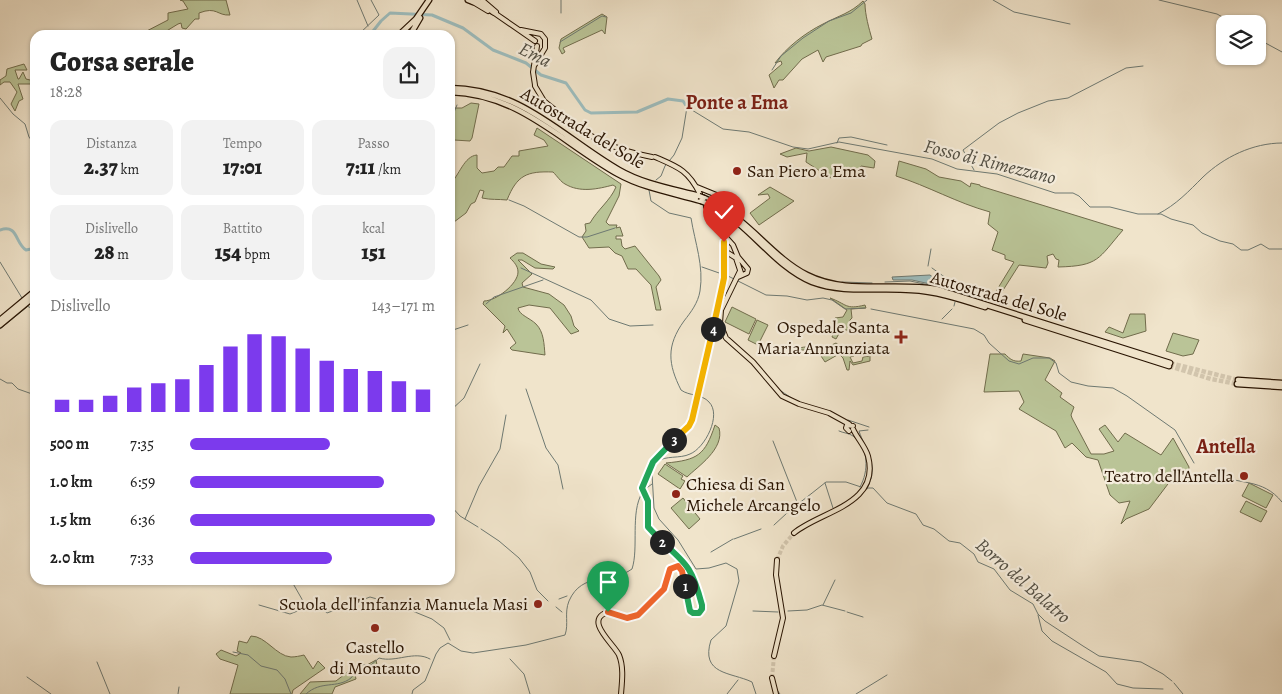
<!DOCTYPE html>
<html lang="it">
<meta charset="utf-8">
<style>
body{margin:0;font-family:Alegreya,serif;background:#f2f2f2;color:#222;height:100vh;display:flex;flex-direction:column;font-size:19px;white-space:nowrap}
*{box-sizing:border-box;margin:0}
p{font-size:16px;color:#767676}
.icon{flex:none;width:28px;height:28px;fill:none;stroke:currentColor;stroke-width:2;stroke-linecap:round;stroke-linejoin:round}
.map{position:relative;flex:1;overflow:hidden}
.details{position:absolute;left:30px;top:30px;width:425px;height:555px;display:flex;flex-direction:column;background:#fff;border-radius:15px;box-shadow:0 1px 4px #0004}
.details>*{flex:none}
.fabs{position:absolute;left:1216px;top:15px;display:grid;gap:10px}
.fabs a{display:grid;place-items:center;width:50px;height:50px;border-radius:10px;background:#fff;box-shadow:0 1px 4px #0004;font-size:25px}
.pin{position:absolute;display:grid;place-items:center;width:42px;height:42px;color:#fff;margin:-51px -21px;border-radius:50% 50% 50% 0;rotate:-45deg;box-shadow:0 0 5px #0007}
.pin .icon{rotate:45deg}
.km{position:absolute;width:25px;height:25px;margin:-12px;border-radius:50%;background:#222;color:#fff;font-size:14px;line-height:25px;text-align:center}
.round{display:grid;place-items:center;flex:none;width:52px;height:52px;border-radius:15px;background:#f2f2f2}
.head{display:flex;align-items:center;justify-content:space-between;height:85px;padding:0 20px}
h1{font-size:28px;font-weight:800;line-height:38px}
.stats{display:grid;grid-template-columns:repeat(3,1fr);gap:8px;height:85px;padding:5px 20px}
.stats div{display:grid;align-content:center;border-radius:12px;background:#f2f2f2;text-align:center}
.stats b{font-size:21px;font-weight:800}
.stats small{font-size:14px;font-weight:400}
.stats p{font-size:14px}
.chart{height:140px;padding:10px 20px}
.chart p{display:flex;justify-content:space-between}
.chart svg{width:100%;height:90px;margin-top:5px;stroke:#7c3aed;stroke-width:6}
ul{padding:0 20px;list-style:none;font-size:16px}
li{display:grid;grid-template-columns:80px 60px 1fr;align-items:center;height:38px}
li i{height:12px;border-radius:6px;background:#7c3aed}
.map>svg:first-child{display:block}
.green{fill:#bac497;stroke:#716c4c}
.water{fill:#9dbdbe;stroke:#6e7972}
.lines{fill:none;stroke-linecap:round;stroke-linejoin:round}
.stream{stroke:#6e7972;stroke-width:1}
.river{stroke:#9dbdbe;stroke-width:3}
.major-tunnel{stroke:#d2c5ad;stroke-width:4;stroke-dasharray:4 2;stroke-linecap:butt}
.highway-tunnel{stroke:#d2c5ad;stroke-width:4.5;stroke-dasharray:4.5 2;stroke-linecap:butt}
.major-casing{stroke:#281301;stroke-width:6}
.highway-casing{stroke:#281301;stroke-width:7}
.major{stroke:#f0e4cb;stroke-width:4}
.highway{stroke:#f0e4cb;stroke-width:4.5}
.highway-bridge-casing{stroke:#281301;stroke-width:7;stroke-linecap:butt}
.highway-bridge{stroke:#f0e4cb;stroke-width:4.5}
.split-1-casing{stroke:#fff;stroke-width:10}
.split-2-casing{stroke:#fff;stroke-width:10}
.split-3-casing{stroke:#fff;stroke-width:10}
.split-4-casing{stroke:#fff;stroke-width:10}
.split-5-casing{stroke:#fff;stroke-width:10}
.split-1{stroke:#f0652b;stroke-width:6}
.split-2{stroke:#22a559;stroke-width:6}
.split-3{stroke:#22a559;stroke-width:6}
.split-4{stroke:#f5b400;stroke-width:6}
.split-5{stroke:#f5b400;stroke-width:6}
.poi-dot{fill:#8f2418;stroke:#f5eddd;stroke-width:2}
.labels{text-anchor:middle;dominant-baseline:central;stroke-width:4.5;stroke-linejoin:round;paint-order:stroke}
.street-label{font-size:18px;fill:#281301;stroke:#f5eddd}
.poi-label{font-size:18px;fill:#281301;stroke:#f5eddd;text-anchor:end}
.water-label{font-size:19px;font-style:italic;fill:#514e43;stroke:#f5eddd}
.quarter-label{font-size:20px;font-weight:bold;fill:#7a1f14;stroke:#f5eddd}
</style>
<div class="map">
<svg width="1282" height="694" viewBox="0 0 1282 694">
<rect width="100%" height="100%" fill="#f0e4cb"/>
<filter id="stains"><feTurbulence type="fractalNoise" baseFrequency=".004" numOctaves="4"/><feColorMatrix values="0 0 0 0 .2 0 0 0 0 .09 0 0 0 0 .02 0 0 0 .5 -.17"/></filter>
<radialGradient id="worn" r=".72"><stop offset=".6" stop-color="#630" stop-opacity="0"/><stop offset="1" stop-color="#630" stop-opacity=".3"/></radialGradient>
<path class="green" d="M 180,0 L 226,0 L 230,15 C 217,16 217,6 199,13 L 199,19 L 195,19 L 186,29 L 182,28 L 181,23 L 178,24 L 160,35 L 139,35 L 168,20 L 168,13 L 188,9 L 183,1 Z
M 863,1 L 865,4 C 865,14 869,29 872,39 L 862,44 L 861,46 L 826,57 L 823,62 L 818,50 L 802,59 L 783,80 L 779,80 L 774,88 L 769,75 L 782,64 L 781,61 L 775,63 C 787,47 805,33 823,24 C 838,16 851,13 863,1 Z
M 602,14 L 607,17 L 605,34 L 602,30 L 563,48 L 565,52 L 562,54 L 559,48 L 561,39 Z
M 24,64 L 27,70 L 15,70 L 18,79 L 19,79 L 23,72 L 26,79 L 34,81 L 34,84 L 18,84 L 23,99 L 19,101 L 15,111 L 11,104 L 17,92 L 10,82 L 4,82 L 0,85 L 0,80 L 6,76 L 7,69 Z
M 471,103 L 479,104 L 472,138 L 470,141 L 454,140 L 452,143 L 450,142 L 450,118 L 453,113 L 453,108 L 462,108 Z
M 537,128 L 621,184 L 619,196 L 606,222 L 609,225 L 617,225 L 616,228 L 620,227 L 623,236 L 616,236 L 616,239 L 621,239 L 622,246 L 625,249 L 635,246 L 659,276 L 661,280 L 656,287 L 661,310 L 656,310 L 651,285 L 636,269 L 628,269 L 622,256 L 615,253 L 609,247 L 589,248 L 582,237 L 586,231 L 585,224 L 590,223 C 598,209 610,201 616,187 L 613,185 C 598,189 580,193 565,184 C 561,182 557,176 553,172 C 527,171 517,175 507,200 C 498,199 491,200 482,198 L 484,191 L 480,190 L 475,202 L 471,204 L 466,213 L 450,225 L 450,184 C 459,176 464,156 477,155 L 477,168 L 482,173 L 494,171 L 498,167 L 504,167 L 512,156 L 519,156 L 519,151 L 548,146 L 544,140 L 534,135 Z
M 831,147 L 868,155 L 875,161 L 874,168 L 861,166 L 859,174 L 848,173 L 831,178 L 806,162 L 807,153 L 787,157 L 780,154 L 796,148 L 809,151 Z
M 899,161 L 926,169 L 939,177 L 961,181 L 970,187 L 971,183 L 980,185 L 980,186 L 1123,230 C 1098,259 1099,266 1058,267 L 1059,260 L 1056,259 L 1053,254 L 1047,256 L 1048,263 L 1046,268 L 1019,265 L 1000,295 L 995,293 L 1014,262 L 1005,259 L 1005,255 L 992,250 L 998,232 L 988,224 L 990,212 C 957,203 928,186 896,176 Z
M 770,187 L 794,201 L 759,225 L 750,213 L 770,198 L 768,194 L 758,195 Z
M 517,253 L 523,253 L 541,264 L 555,267 L 553,269 L 535,268 L 522,260 L 518,260 L 532,274 L 522,283 L 523,287 L 549,294 L 564,305 L 571,316 L 574,326 L 579,331 L 571,334 L 550,308 L 529,305 L 518,308 C 519,315 530,318 536,324 C 544,332 544,344 545,355 L 512,350 L 510,348 L 516,343 L 507,329 L 503,333 L 505,326 L 483,304 L 484,301 C 496,301 518,284 518,272 C 518,266 514,262 510,258 Z
M 830,298 C 847,304 845,310 865,305 L 866,308 L 851,309 L 852,318 L 850,320 L 849,330 L 841,330 L 836,339 L 832,337 L 835,329 L 835,318 L 843,317 L 847,310 Z
M 732,307 L 756,319 L 749,334 L 725,322 Z
M 1130,314 L 1145,314 L 1146,331 L 1123,338 L 1105,332 L 1109,327 L 1123,333 Z
M 757,320 L 768,325 L 758,345 L 748,340 Z
M 1173,333 L 1199,340 L 1193,354 L 1183,356 L 1166,351 Z
M 836,343 L 854,356 L 850,357 L 853,363 L 862,361 L 863,357 L 870,356 L 870,361 L 853,365 L 850,361 L 849,370 L 847,370 L 843,358 L 839,354 L 825,362 L 821,356 L 824,350 L 800,350 L 799,348 C 811,345 826,349 836,343 Z
M 990,354 L 1005,354 C 1010,359 1013,362 1021,361 L 1023,354 L 1050,358 L 1055,361 L 1045,380 L 1062,393 L 1060,397 L 1074,407 L 1071,415 L 1072,418 L 1091,454 L 1104,454 L 1114,451 L 1099,429 L 1105,425 L 1118,442 L 1125,433 L 1161,455 L 1173,438 L 1189,467 L 1188,476 L 1174,476 L 1149,509 L 1126,519 L 1121,524 L 1130,501 L 1119,503 L 1110,495 L 1098,460 L 1086,457 L 1072,443 L 1065,448 L 1056,431 L 1019,409 L 1024,402 L 1019,391 L 984,392 Z
M 715,425 L 719,428 C 725,449 697,467 687,477 L 666,463 C 698,460 705,455 715,425 Z
M 665,464 L 683,476 L 681,479 L 685,481 L 680,489 L 658,474 Z
M 1249,483 L 1273,495 L 1266,508 L 1242,496 Z
M 683,498 L 700,519 L 689,529 L 671,508 Z
M 1246,501 L 1267,511 L 1261,522 L 1240,512 Z
M 251,636 C 266,636 276,656 291,657 C 295,657 300,656 304,655 L 313,669 L 318,661 L 325,668 L 293,690 L 292,694 L 230,694 L 238,665 L 220,659 L 216,654 L 221,650 L 236,656 L 241,653 L 237,651 L 239,641 L 247,643 Z
M 376,660 L 377,665 L 367,669 L 361,668 L 354,670 L 356,679 L 335,687 L 332,694 L 300,694 L 310,682 L 336,681 L 359,663 L 365,666 Z"/>
<path class="water" d="M 930,275 L 939,282 L 939,286 L 912,280 L 893,280 L 892,277 Z"/>
<g class="lines">
<path class="stream" d="M 357,0 L 368,26
M 561,0 L 561,13
M 993,0 L 1014,12 L 1070,24
M 1159,0 L 1217,14 L 1235,24
M 358,35 L 379,15 L 371,0
M 1258,39 L 1282,52
M 560,42 L 602,16 L 606,17
M 772,70 L 781,56 L 803,38 L 829,21 L 851,13 L 867,0
M 0,98 L 13,114 L 25,124 L 29,137 L 35,145
M 450,122 L 457,105
M 837,143 L 839,138 L 851,137 L 887,145
M 974,170 L 963,150 L 999,123 L 1018,113 L 1048,101 L 1068,98 L 1126,68 L 1143,66
M 656,180 L 661,176 L 665,166 L 674,155 L 682,138 L 687,107 L 723,129 L 749,132 L 793,147 L 808,149 L 839,142 L 932,159 L 957,169 L 997,174 L 1055,193 L 1073,193 L 1079,196 L 1090,207 L 1110,207 L 1138,214 L 1161,214 L 1171,219 L 1193,225 L 1202,233 L 1220,241 L 1233,244 L 1241,250 L 1248,250 L 1261,244 L 1269,249 L 1282,249
M 649,190 L 651,201 L 669,213 L 691,218 C 695,243 704,266 700,291 C 698,303 691,312 684,321 C 666,346 668,364 681,390 C 689,396 702,394 709,402 C 722,415 705,448 690,454 C 680,459 665,455 657,462 L 652,474 L 654,508 L 659,519 L 678,540 L 696,569 L 709,568 L 726,563 L 737,569 L 739,581 L 726,626 L 711,640 C 700,675 731,672 752,682 L 756,694
M 509,200 L 524,206 L 579,237 L 587,237 L 615,228
M 1158,214 C 1176,205 1189,191 1203,177 C 1224,157 1253,143 1282,143
M 0,262 L 22,298
M 928,266 L 931,249
M 702,267 L 722,274
M 521,268 L 591,300 L 609,319 L 630,326 L 653,325
M 932,268 L 960,288
M 726,275 L 734,279
M 738,281 L 766,295 L 787,296 L 807,300 L 823,298 L 832,300 L 845,309 L 865,308
M 842,282 L 872,283
M 885,282 L 910,281 L 944,288 L 985,300
M 995,302 L 1002,305
M 486,304 L 494,297 L 543,280
M 27,306 L 35,310
M 954,306 L 955,302
M 871,309 L 974,329 L 984,335 L 989,343 L 1009,361 L 1019,364 L 1033,358 L 1049,358 L 1056,363 L 1059,373 L 1071,382 L 1088,386 L 1113,388 L 1127,396 L 1175,430 L 1194,463
M 942,319 L 952,309
M 0,329 L 27,307
M 450,331 L 468,325
M 0,379 L 7,383 L 12,383 L 18,389 L 35,395
M 526,389 L 546,448 L 558,465 L 563,489
M 778,389 L 793,399
M 450,411 L 464,398 L 480,364
M 848,420 L 869,427
M 868,430 L 859,431 C 865,449 876,460 871,479
M 839,431 C 843,433 849,433 853,436 C 869,448 869,471 860,487
M 773,441 L 797,502
M 1213,473 C 1239,486 1262,477 1282,502
M 825,483 L 833,508
M 865,488 L 873,488 L 887,503 L 916,514 L 923,525 L 934,529 L 949,541 L 960,543 L 974,554 L 978,562 L 994,569 L 1010,590 L 1033,604 L 1038,614 L 1045,621 L 1083,646 L 1099,656 L 1141,662 L 1163,674 L 1172,681
M 867,489 L 870,481
M 644,490 L 652,484
M 450,505 L 460,516 L 478,527
M 465,519 L 479,486 L 500,449 L 506,415
M 774,525 C 790,509 809,496 826,482 L 846,482 L 861,487
M 481,529 L 499,541 L 519,558 L 530,572 L 537,590 L 548,601
M 734,539 L 761,529
M 711,552 L 733,539
M 291,580 L 303,601 L 311,606 L 320,607 L 327,613 L 370,597 L 391,603
M 150,583 L 150,580
M 559,599 L 567,596
M 393,603 L 432,619 L 444,628 L 450,640
M 259,605 L 290,614 L 310,606
M 823,605 L 835,580
M 556,607 L 562,612
M 753,611 L 778,612
M 788,611 L 807,610 L 822,605 L 845,611
M 847,612 L 863,617
M 1038,615 L 1042,631 L 1052,641 L 1106,672 L 1117,684 L 1133,688 L 1163,689
M 233,652 L 248,655 L 261,666 L 277,670 L 285,679 L 291,694
M 510,659 L 524,674 L 530,694
M 97,662 L 110,694
M 27,677 L 51,694
M 1174,683 L 1183,694
M 777,690 L 780,694
M 178,694 L 179,687
M 306,694 C 321,680 337,689 351,678 C 355,674 354,669 358,664 L 371,665 L 379,658 C 396,663 414,650 430,659
M 412,694 L 413,690 L 425,681 L 436,654 L 440,648 L 448,643 L 461,651 L 473,653 L 526,645 L 565,635 C 569,624 564,613 569,601 C 582,571 611,584 632,569 C 639,548 630,513 642,493
M 727,694 L 738,680
M 856,694 L 887,675"/>
<path class="river" d="M 370,35 L 381,21 L 390,13 L 432,15 L 463,28 L 493,50 L 526,63 L 541,75 L 566,83 L 585,110 L 591,113 L 637,112 L 668,99 L 683,101 L 687,107
M 0,230 C 18,224 15,243 26,250 L 31,249 L 35,245"/>
<path class="major-tunnel" d="M 777,560 L 783,546 L 794,533
M 772,678 L 774,656"/>
<path class="highway-tunnel" d="M 1170,363 L 1238,380
M 1169,366 L 1211,379 L 1237,384"/>
<g class="major-casing">
<path id="major" d="M 482,0 L 496,12
M 473,2 L 488,11
M 493,12 L 535,41
M 521,30 L 541,34 L 545,39 L 545,48 L 534,66
M 535,85 L 533,72 L 537,46
M 535,86 L 544,101 L 564,117
M 563,116 C 588,138 619,151 652,157
M 655,157 C 678,167 688,170 700,194
M 697,187 L 719,196 L 720,202
M 717,211 L 718,222
M 724,235 L 733,245 L 738,257 L 748,269 L 747,273 L 738,277
M 728,253 L 736,258 L 741,273
M 740,271 L 721,310 L 720,323 L 726,338 L 753,362 L 782,396 L 799,404 L 829,413 L 849,424
M 849,431 L 846,428 L 847,425 L 853,426
M 794,533 C 820,511 881,505 868,456 C 865,446 857,438 853,429
M 774,656 L 783,618 L 776,575 L 777,560
M 772,678 L 776,694
M 621,694 C 622,682 624,667 619,655 C 614,644 583,620 608,612 L 627,618 L 638,615 L 664,589 L 669,570 L 676,566 L 682,571 L 690,611 L 698,613 L 703,608 L 688,566 L 649,529 L 648,501 L 641,488 L 657,457 L 691,424 L 698,398 L 723,281 L 725,259 L 723,248 L 724,238 L 706,207"/>
</g>
<g class="highway-casing">
<path id="highway" d="M 468,0 L 473,2
M 476,0 L 493,12
M 399,35 L 416,19 L 429,0
M 410,35 L 420,18
M 450,88 C 522,89 562,137 619,170 C 643,184 673,189 699,196
M 450,92 C 520,94 561,142 618,174 C 643,188 674,193 701,201
M 704,198 L 717,204
M 706,203 L 716,208
M 720,206 C 752,225 775,259 807,275 C 846,295 894,282 936,289 L 1170,363
M 720,209 C 753,230 776,267 812,282 C 844,294 878,287 911,290 C 936,291 960,299 985,307
M 0,320 L 35,291
M 1025,320 L 1169,366
M 0,325 L 35,296
M 1238,380 L 1282,383
M 1237,384 L 1282,387"/>
</g>
<use href="#major" class="major"/>
<use href="#highway" class="highway"/>
<g class="highway-bridge-casing">
<path id="highway-bridge" d="M 699,196 L 704,198
M 701,201 L 706,203
M 717,204 L 720,206
M 716,208 L 720,209"/>
</g>
<use href="#highway-bridge" class="highway-bridge"/>
</g>
<g class="lines">
<g class="split-1-casing">
<path id="split-1" d="M 608,612 L 627,618 L 638,615 L 664,589 L 670,569 L 678,566 L 682,571 L 685,586"/>
</g>
<g class="split-2-casing">
<path id="split-2" d="M 662,542 C 689,565 693,571 702,605 L 702,609 L 699,613 L 693,613 L 690,611 L 685,586"/>
</g>
<g class="split-3-casing">
<path id="split-3" d="M 662,542 L 648,527 L 648,501 L 642,488 L 653,462 L 674,440"/>
</g>
<g class="split-4-casing">
<path id="split-4" d="M 674,440 L 689,426 L 692,420 L 713,329"/>
</g>
<g class="split-5-casing">
<path id="split-5" d="M 713,329 L 724,278 L 724,242"/>
</g>
<use href="#split-1" class="split-1"/>
<use href="#split-2" class="split-2"/>
<use href="#split-3" class="split-3"/>
<use href="#split-4" class="split-4"/>
<use href="#split-5" class="split-5"/>
</g>
<g class="poi-dot">
<circle cx="737" cy="171" r="5"/>
<path d="M898.5 329.5h5v5h5v5h-5v5h-5v-5h-5v-5h5z"/>
<circle cx="1244" cy="476" r="5"/>
<circle cx="676" cy="494" r="5"/>
<circle cx="538" cy="604" r="5"/>
<circle cx="375" cy="628" r="5"/>
</g>
<g class="labels">
<g class="street-label">
<text transform="translate(583 128) rotate(31)">Autostrada del Sole</text>
<text transform="translate(999 296) rotate(16)">Autostrada del Sole</text>
</g>
<g class="poi-label">
<text x="747" y="171" text-anchor="start">San Piero a Ema</text>
<text x="890" y="327">Ospedale Santa<tspan x="890" dy="21">Maria Annunziata</tspan></text>
<text x="1234" y="476">Teatro dell'Antella</text>
<text x="686" y="484" text-anchor="start">Chiesa di San<tspan x="686" dy="21">Michele Arcangelo</tspan></text>
<text x="528" y="604">Scuola dell'infanzia Manuela Masi</text>
<text x="375" y="647" text-anchor="middle">Castello<tspan x="375" dy="21">di Montauto</tspan></text>
</g>
<g class="water-label">
<text transform="translate(535 55) rotate(27)">Ema</text>
<text transform="translate(990 162) rotate(14)">Fosso di Rimezzano</text>
<text transform="translate(1023 581) rotate(41)">Borro del Balatro</text>
</g>
<g class="quarter-label">
<text x="737" y="102">Ponte a Ema</text>
<text x="1226" y="446">Antella</text>
</g>
</g>
<rect width="100%" height="100%" filter="url(#stains)"/>
<rect width="100%" height="100%" fill="url(#worn)"/>
</svg>
<div class="fabs">
<a><svg class="icon" aria-label="layers" viewBox="0 0 24 24"><path d="M12 4l9 5-9 5-9-5zM3 14l9 5 9-5"/></svg></a>
</div>
<div class="pin" style="left:608px;top:612px;background:#1e9e55"><svg class="icon" aria-label="arrive" viewBox="0 0 24 24"><path d="M6 21V4h12l-3 4 3 4H6"/></svg></div>
<div class="pin" style="left:724px;top:242px;background:#d93025"><svg class="icon" aria-label="check" viewBox="0 0 24 24"><path d="M5 12l5 5 9-10"/></svg></div>
<b class="km" style="left:685px;top:586px">1</b>
<b class="km" style="left:662px;top:542px">2</b>
<b class="km" style="left:674px;top:440px">3</b>
<b class="km" style="left:713px;top:329px">4</b>
<section class="details">
<div class="head"><div><h1>Corsa serale</h1><p>18:28</p></div><a class="round"><svg class="icon" aria-label="share" viewBox="0 0 24 24"><path d="M12 15V3M7 8l5-5 5 5M5 13v7h14v-7"/></svg></a></div>
<div class="stats">
<div><p>Distanza</p><b>2.37<small> km</small></b></div>
<div><p>Tempo</p><b>17:01</b></div>
<div><p>Passo</p><b>7:11<small> /km</small></b></div>
</div>
<div class="stats">
<div><p>Dislivello</p><b>28<small> m</small></b></div>
<div><p>Battito</p><b>154<small> bpm</small></b></div>
<div><p>kcal</p><b>151</b></div>
</div>
<div class="chart"><p><span>Dislivello</span>143–171 m</p>
<svg viewBox="0 0 160 44" preserveAspectRatio="none"><path d="M5 44V38M15 44V38M25 44V36M35 44V32M45 44V30M55 44V28M65 44V21M75 44V12M85 44V6M95 44V7M105 44V13M115 44V19M125 44V23M135 44V24M145 44V29M155 44V33"/></svg>
</div>
<ul>
<li><b>500 m</b>7:35<i style="width:57%"></i></li>
<li><b>1.0 km</b>6:59<i style="width:79%"></i></li>
<li><b>1.5 km</b>6:36<i style="width:100%"></i></li>
<li><b>2.0 km</b>7:33<i style="width:58%"></i></li>
</ul>
</section>
</div>
